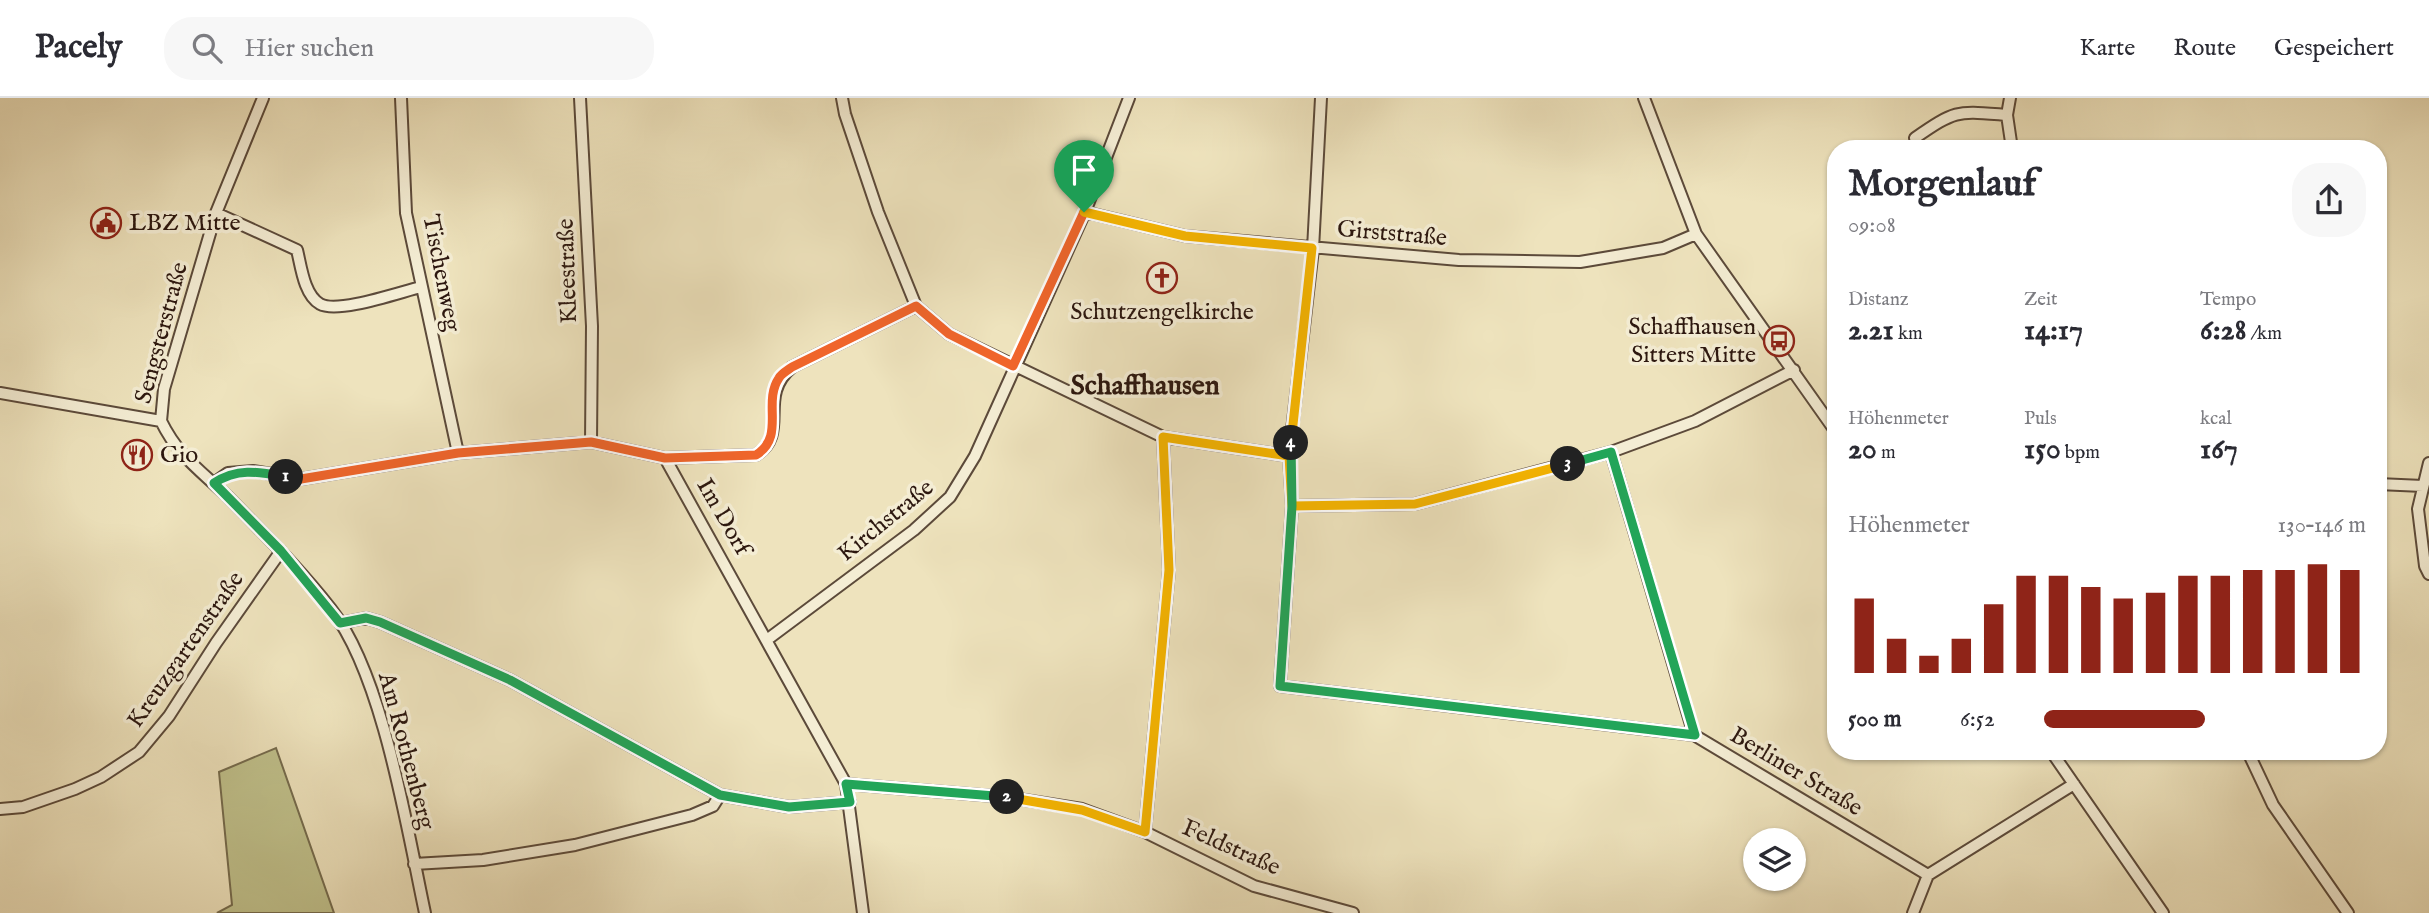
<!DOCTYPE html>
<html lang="de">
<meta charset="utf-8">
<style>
body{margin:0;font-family:"IM FELL English",serif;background:#f7f7f7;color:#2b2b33;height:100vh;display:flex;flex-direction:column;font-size:26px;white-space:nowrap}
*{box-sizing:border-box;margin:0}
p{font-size:23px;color:#7c7c81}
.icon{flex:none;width:38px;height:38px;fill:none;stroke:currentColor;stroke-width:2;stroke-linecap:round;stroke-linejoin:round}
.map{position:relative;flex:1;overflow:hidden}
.sheet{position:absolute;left:1827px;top:42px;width:560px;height:620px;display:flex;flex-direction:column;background:#fff;border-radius:28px;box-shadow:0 2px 5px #0004}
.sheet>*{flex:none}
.controls{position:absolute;left:1743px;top:730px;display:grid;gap:14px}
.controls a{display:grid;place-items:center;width:63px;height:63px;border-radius:50%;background:#fff;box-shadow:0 2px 5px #0004;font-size:35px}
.pin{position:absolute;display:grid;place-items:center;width:60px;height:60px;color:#fff;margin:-72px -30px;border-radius:50% 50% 50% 0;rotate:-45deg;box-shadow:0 0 7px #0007}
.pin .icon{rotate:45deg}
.km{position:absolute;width:35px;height:35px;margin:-18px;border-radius:50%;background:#222;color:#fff;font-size:19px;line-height:35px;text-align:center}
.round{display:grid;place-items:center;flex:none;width:74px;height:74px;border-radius:28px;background:#f7f7f7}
.headline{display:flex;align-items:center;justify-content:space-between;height:119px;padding:0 21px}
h1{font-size:38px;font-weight:700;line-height:52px}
.metrics{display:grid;grid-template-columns:repeat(3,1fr);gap:10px;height:119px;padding:7px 21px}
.metrics div{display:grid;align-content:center}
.metrics b{font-size:30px;font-weight:700}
.metrics small{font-size:19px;font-weight:400}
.metrics p{font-size:19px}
.chart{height:196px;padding:14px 21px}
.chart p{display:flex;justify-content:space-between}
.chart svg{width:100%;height:126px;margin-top:7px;stroke:#8f2418;stroke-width:6}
ul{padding:0 21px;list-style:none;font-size:23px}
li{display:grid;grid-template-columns:112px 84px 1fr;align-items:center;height:52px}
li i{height:18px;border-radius:9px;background:#8f2418}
header{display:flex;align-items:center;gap:42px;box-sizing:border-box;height:98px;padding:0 35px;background:#fff;border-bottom:2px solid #e1e1e2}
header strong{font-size:33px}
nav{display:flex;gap:38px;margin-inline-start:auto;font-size:24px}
.search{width:490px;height:63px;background:#f7f7f7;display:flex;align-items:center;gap:18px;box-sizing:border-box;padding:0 24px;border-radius:28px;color:#7c7c81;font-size:26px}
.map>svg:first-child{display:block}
.green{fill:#c0c18c;stroke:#766c4e;stroke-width:2}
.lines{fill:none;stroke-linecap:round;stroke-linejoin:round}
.minor-casing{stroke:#5c4a3a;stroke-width:14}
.minor{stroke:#f4edd4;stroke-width:10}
.split-1-casing{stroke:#fff;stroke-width:14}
.split-2-casing{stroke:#fff;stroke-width:14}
.split-3-casing{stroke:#fff;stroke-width:14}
.split-4-casing{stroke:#fff;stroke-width:14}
.split-5-casing{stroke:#fff;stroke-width:14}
.split-1{stroke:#f0652b;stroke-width:9}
.split-2{stroke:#22a559;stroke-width:9}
.split-3{stroke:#f5b400;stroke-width:9}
.split-4{stroke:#22a559;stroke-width:9}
.split-5{stroke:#f5b400;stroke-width:9}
.labels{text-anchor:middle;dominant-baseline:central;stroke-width:7;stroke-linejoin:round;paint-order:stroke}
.poi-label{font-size:24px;fill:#2c170f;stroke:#f4edd4;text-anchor:start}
.street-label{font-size:24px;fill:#2c170f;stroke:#f4edd4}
.quarter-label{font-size:28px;font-weight:bold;fill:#2c170f;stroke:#f4edd4}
</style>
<header>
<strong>Pacely</strong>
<div class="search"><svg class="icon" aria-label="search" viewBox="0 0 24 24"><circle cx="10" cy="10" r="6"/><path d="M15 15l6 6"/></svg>Hier suchen</div>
<nav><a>Karte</a><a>Route</a><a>Gespeichert</a></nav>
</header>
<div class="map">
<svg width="2429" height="815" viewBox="0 0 2429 815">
<rect width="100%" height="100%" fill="#eee3bd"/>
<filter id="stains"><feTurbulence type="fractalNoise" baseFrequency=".00286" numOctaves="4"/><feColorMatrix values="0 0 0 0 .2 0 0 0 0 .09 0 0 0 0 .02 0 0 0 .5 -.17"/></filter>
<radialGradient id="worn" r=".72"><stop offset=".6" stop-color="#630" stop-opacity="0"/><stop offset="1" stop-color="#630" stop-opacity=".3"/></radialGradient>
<path class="green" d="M 276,650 L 334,815 L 217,815 L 232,807 L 219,674 Z"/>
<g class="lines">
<g class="minor-casing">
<path id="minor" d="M 401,0 L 406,115 L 458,355
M 580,0 L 592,228 L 591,344
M 1321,0 L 1313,151 L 1289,358 L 1292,408 L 1280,588 L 1694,637 L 1928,777
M 1644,0 L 1696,136 L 1836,334
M 2010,0 L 2007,17 L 2012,51
M 1915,40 C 1957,11 1957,13 2007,17
M 1085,114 L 1185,138 L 1459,162 L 1580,164 L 1663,150 L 1696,136
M 216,115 L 297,152 C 301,168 304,197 320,206 C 338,216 400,194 421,189
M 916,208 L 949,236 L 1163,339 L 1289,358
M 0,295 L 161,323
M 161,323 C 178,358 200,372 227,398 C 263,435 300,471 331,511 C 383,577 407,731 425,815
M 161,323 L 164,291 L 216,115 L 263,0
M 1611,354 L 1694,637
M 665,360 L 756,357 C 791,335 756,299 792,269 L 916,208 L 878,114 L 845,16 L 842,0
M 2429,365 L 2418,411 L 2425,468 L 2429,476
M 214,385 L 228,375 L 253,373 L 301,381 L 458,355 L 591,344 L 665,360 L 846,686 L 863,815
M 2378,386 L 2423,388
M 1292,408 L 1415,406 L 1611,354 L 1695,323 L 1794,272
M 340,525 L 366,520 L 380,524 L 510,582 L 720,697 L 789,709 L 850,704
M 768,541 L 914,432 L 950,399 L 975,358 L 1085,114 L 1129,0
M 2051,653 L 2163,815
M 2248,654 L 2273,707 L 2348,815
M 846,686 L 1006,699 L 1082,711 L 1145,734 L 1254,788 L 1353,815
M 0,711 L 23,709 L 75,691 L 101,679 L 139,654 L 169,618 L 216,545 L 281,453
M 1145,734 L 1169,472 L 1163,339
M 414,766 L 483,762 L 575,747 L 692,717 L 713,708 L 720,697
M 1913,815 L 1928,777 L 2074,686"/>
</g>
<use href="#minor" class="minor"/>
</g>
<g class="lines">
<g class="split-1-casing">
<path id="split-1" d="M 286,379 L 301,381 L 458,355 L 591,344 L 665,360 L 756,357 C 786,338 762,305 779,280 C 781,276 788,272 792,269 L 916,208 L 949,236 L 1013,268 L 1084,114"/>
</g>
<g class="split-2-casing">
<path id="split-2" d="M 286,379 C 259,374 238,369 214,385 L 281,453 L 340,525 L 366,520 L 380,524 L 510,582 L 720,697 L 789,709 L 850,704 L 846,686 L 1007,699"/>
</g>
<g class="split-3-casing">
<path id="split-3" d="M 1007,699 L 1082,712 L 1145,734 L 1169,472 L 1163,339 L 1289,358 L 1292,408 L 1415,406 L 1568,366"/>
</g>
<g class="split-4-casing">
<path id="split-4" d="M 1291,345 L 1292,408 L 1280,588 L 1695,637 L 1611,354 L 1568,366"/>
</g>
<g class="split-5-casing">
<path id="split-5" d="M 1084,114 L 1185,138 L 1312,150 L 1291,345"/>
</g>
<use href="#split-1" class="split-1"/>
<use href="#split-2" class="split-2"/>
<use href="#split-3" class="split-3"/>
<use href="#split-4" class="split-4"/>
<use href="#split-5" class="split-5"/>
</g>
<defs>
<g id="civic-ring" transform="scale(1.575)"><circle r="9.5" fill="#f4edd4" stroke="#8f2418" stroke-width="1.5"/><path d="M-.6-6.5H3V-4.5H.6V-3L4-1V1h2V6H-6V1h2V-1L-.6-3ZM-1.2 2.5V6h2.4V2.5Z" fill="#8f2418"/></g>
<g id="church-ring" transform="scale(1.575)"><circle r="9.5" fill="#f4edd4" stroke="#8f2418" stroke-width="1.5"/><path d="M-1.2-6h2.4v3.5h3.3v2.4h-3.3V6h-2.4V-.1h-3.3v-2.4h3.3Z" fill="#8f2418"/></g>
<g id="bus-ring" transform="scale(1.575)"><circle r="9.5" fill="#f4edd4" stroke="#8f2418" stroke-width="1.5"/><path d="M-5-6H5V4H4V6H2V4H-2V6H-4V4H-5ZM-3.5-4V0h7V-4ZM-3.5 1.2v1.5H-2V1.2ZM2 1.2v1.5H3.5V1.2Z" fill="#8f2418"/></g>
<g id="restaurant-ring" transform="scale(1.575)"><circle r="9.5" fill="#f4edd4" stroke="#8f2418" stroke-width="1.5"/><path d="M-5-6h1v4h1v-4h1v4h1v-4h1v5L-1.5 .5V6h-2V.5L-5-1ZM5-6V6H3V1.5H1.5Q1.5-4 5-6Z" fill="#8f2418"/></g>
</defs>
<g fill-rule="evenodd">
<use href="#civic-ring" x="106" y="125"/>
<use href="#church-ring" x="1162" y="180"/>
<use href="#bus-ring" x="1779" y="243"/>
<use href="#restaurant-ring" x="137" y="357"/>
</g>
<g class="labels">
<g class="poi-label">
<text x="129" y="125">LBZ Mitte</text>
<text x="1162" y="214" text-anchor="middle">Schutzengelkirche</text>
<text x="1756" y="229" text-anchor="end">Schaffhausen<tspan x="1756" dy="28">Sitters Mitte</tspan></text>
<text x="160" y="357">Gio</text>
</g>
<g class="street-label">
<text transform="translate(1392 136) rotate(5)">Girststraße</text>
<text transform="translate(568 173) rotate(-92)">Kleestraße</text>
<text transform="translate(441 175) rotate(79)">Tischenweg</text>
<text transform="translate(162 235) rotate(-75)">Sengsterstraße</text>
<text transform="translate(723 419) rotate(60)">Im Dorf</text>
<text transform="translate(886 423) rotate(-39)">Kirchstraße</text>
<text transform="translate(186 552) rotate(-55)">Kreuzgartenstraße</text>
<text transform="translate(406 653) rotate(75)">Am Rothenberg</text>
<text transform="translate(1796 674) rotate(31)">Berliner Straße</text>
<text transform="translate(1231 750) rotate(24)">Feldstraße</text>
</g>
<g class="quarter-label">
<text x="1145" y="288">Schaffhausen</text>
</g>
</g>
<rect width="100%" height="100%" filter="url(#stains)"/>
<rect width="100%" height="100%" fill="url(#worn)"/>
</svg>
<div class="controls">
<a><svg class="icon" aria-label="layers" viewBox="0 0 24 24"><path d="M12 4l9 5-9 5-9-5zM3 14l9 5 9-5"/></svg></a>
</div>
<div class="pin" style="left:1084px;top:114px;background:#1e9e55"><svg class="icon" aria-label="arrive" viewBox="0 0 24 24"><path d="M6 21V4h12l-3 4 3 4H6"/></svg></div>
<b class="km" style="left:286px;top:379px">1</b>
<b class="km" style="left:1007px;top:699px">2</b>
<b class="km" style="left:1568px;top:366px">3</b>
<b class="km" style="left:1291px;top:345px">4</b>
<section class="sheet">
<div class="headline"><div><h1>Morgenlauf</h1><p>09:08</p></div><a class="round"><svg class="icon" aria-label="share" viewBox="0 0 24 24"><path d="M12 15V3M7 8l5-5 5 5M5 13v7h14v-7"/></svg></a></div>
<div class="metrics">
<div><p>Distanz</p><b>2.21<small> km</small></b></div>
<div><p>Zeit</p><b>14:17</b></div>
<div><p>Tempo</p><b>6:28<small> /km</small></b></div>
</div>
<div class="metrics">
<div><p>Höhenmeter</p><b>20<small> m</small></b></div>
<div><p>Puls</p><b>150<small> bpm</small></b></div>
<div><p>kcal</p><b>167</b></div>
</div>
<div class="chart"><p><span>Höhenmeter</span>130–146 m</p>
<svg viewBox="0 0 160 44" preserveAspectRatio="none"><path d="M5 44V18M15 44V32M25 44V38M35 44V32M45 44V20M55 44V10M65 44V10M75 44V14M85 44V18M95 44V16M105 44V10M115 44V10M125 44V8M135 44V8M145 44V6M155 44V8"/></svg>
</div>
<ul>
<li><b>500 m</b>6:52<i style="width:50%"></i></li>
</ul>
</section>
</div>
